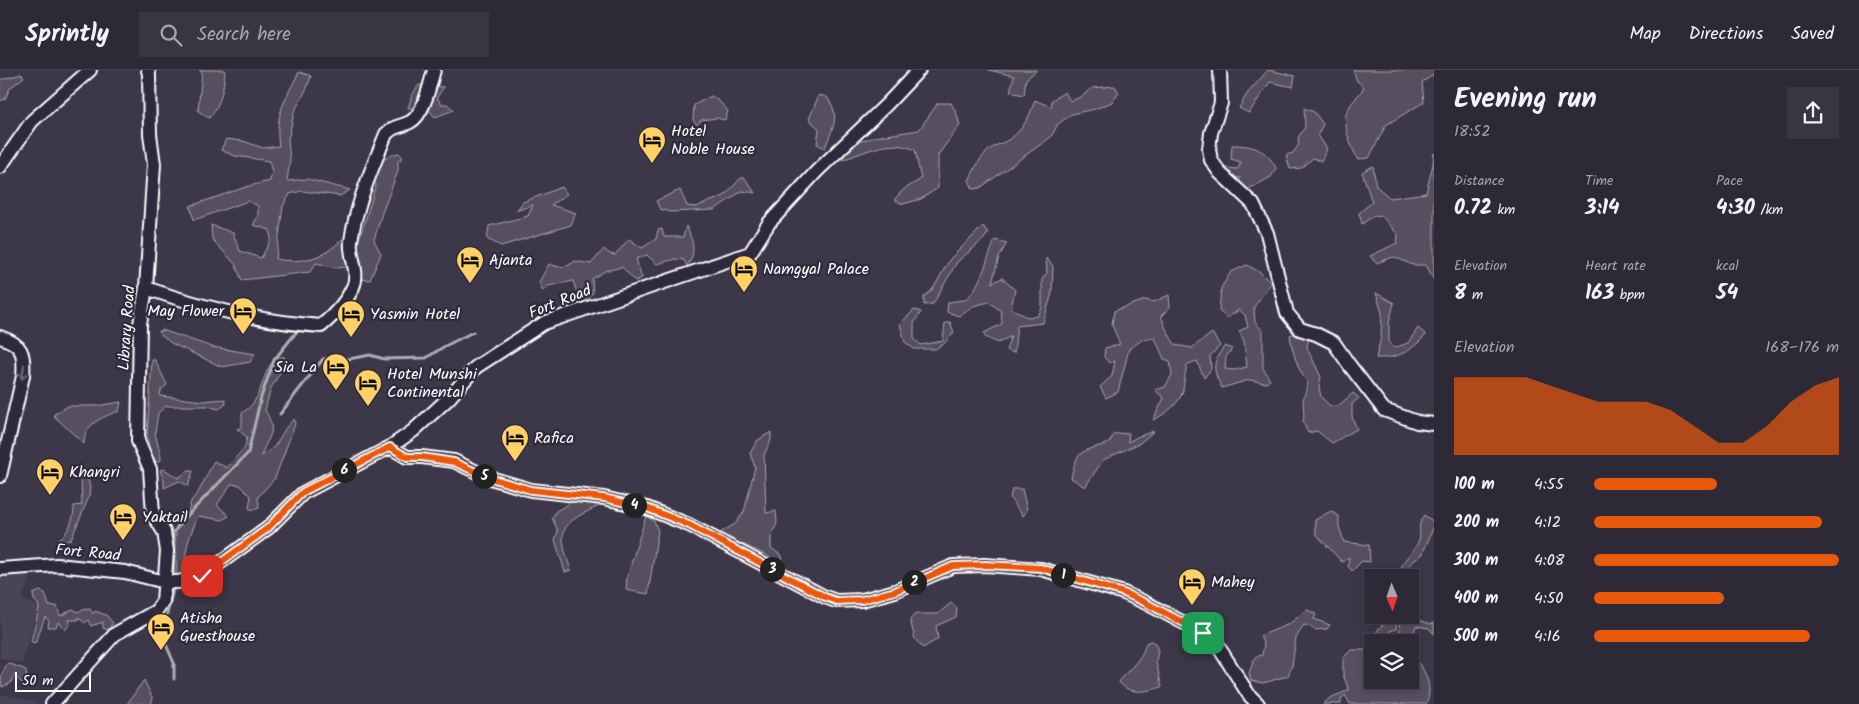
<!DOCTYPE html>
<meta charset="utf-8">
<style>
body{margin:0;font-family:Kalam,sans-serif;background:#393542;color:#f1f3f6;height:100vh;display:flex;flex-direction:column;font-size:19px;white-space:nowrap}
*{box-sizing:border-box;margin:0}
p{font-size:16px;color:#a7a6ad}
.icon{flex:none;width:28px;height:28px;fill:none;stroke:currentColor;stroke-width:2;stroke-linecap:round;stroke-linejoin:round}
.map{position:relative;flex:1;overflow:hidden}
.drawer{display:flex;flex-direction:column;background:#2d2937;width:425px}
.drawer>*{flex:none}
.needle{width:32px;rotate:178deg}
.controls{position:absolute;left:1364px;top:499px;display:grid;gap:10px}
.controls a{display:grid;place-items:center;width:55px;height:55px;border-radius:0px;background:#2d2937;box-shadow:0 2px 8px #0003,0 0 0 1px #484552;font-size:25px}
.scale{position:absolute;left:15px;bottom:12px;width:76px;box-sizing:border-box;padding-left:5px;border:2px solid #fff;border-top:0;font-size:14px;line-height:18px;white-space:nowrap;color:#fff;-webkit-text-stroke:4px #2f2a3d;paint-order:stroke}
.pin{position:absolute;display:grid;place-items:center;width:42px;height:42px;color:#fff;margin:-21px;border-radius:10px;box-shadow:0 2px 8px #0006}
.km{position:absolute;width:25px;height:25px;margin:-12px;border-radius:50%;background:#222;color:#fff;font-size:14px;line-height:25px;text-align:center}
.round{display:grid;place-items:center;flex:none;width:52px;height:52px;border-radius:0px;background:#393542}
.headline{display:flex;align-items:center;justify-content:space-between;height:85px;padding:0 20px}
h1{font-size:28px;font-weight:700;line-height:38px}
.stats{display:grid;grid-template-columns:repeat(3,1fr);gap:8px;height:85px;padding:5px 20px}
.stats div{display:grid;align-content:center}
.stats b{font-size:21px;font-weight:700}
.stats small{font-size:14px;font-weight:400}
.stats p{font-size:14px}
.chart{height:140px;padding:10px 20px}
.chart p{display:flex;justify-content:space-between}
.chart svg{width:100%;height:90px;margin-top:5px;fill:#ea580c;opacity:.7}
ul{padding:0 20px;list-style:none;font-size:16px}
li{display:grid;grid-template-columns:80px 60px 1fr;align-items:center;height:38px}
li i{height:12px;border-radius:6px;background:#ea580c}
header{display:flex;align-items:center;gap:30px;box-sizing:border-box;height:70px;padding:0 25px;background:#2d2937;border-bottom:1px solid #484552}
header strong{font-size:24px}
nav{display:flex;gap:28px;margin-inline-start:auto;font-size:18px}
.search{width:350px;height:45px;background:#393542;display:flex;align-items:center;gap:12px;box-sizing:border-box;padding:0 18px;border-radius:0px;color:#a7a6ad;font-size:19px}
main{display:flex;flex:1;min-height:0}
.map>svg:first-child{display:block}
.built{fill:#494455}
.green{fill:#555060;stroke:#aaa8b0}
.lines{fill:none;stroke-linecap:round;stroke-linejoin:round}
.stream{stroke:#afadb4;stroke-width:3}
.minor-casing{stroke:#fff;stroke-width:16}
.minor{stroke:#2f2a3d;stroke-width:12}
.oneway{stroke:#6d6a77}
.route-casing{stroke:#fff;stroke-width:10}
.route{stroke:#ea580c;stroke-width:6}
.labels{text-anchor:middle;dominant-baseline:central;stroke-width:4.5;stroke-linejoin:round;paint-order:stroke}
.poi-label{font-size:16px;fill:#fff;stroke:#2f2a3d;text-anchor:start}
.street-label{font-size:16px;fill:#fff;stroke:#2f2a3d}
</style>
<header>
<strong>Sprintly</strong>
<div class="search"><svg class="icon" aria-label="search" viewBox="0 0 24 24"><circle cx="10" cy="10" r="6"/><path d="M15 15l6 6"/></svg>Search here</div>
<nav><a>Map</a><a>Directions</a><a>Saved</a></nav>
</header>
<main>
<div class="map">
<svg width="1434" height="634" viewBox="0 0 1434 634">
<rect width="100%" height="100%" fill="#3c3749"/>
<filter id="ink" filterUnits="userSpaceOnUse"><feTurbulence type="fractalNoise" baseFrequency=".02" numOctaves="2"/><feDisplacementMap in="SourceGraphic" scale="10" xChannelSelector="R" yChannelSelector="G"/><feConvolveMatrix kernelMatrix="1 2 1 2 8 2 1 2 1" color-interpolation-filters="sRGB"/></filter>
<g filter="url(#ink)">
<path class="built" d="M 33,498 L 22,530 L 38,536 L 22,594 L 0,588 L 0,500 Z
M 0,624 L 37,632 L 36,634 L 0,634 Z"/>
<path class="green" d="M 199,0 L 225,0 C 224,17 221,35 209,48 L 198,41 L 202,2 Z
M 989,0 L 1037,0 L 1026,9 L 1024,25 L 1010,22 L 1014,6 Z
M 1268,0 L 1295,6 L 1293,17 L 1270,12 L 1249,43 L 1239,38 L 1247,24 Z
M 1353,0 L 1434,0 L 1434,5 L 1422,12 L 1424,32 L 1386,55 L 1369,88 L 1358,89 C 1351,78 1341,52 1348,39 C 1352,31 1360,25 1364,17 L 1357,11 Z
M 299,2 L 311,6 L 307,18 L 294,42 L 288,70 L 290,90 L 287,111 L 307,109 L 350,120 L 340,126 L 302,121 L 290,124 L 283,136 L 276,189 C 301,194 325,188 342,169 L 346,174 L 347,197 L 336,198 L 316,193 L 310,202 L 242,210 L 235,194 L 212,169 L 211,155 L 233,163 L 240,181 L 261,188 L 271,170 L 270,160 L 253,155 L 258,146 L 258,136 L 248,131 L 194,150 L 190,136 L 249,116 L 270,111 L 272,102 L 269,91 L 235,86 L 221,80 L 226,69 L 243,71 L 263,78 L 279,76 C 274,45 286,28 299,2 Z
M 21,4 L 24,7 L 10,18 L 5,29 L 0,31 L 0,10 Z
M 419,15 L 444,17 L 437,27 L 441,34 L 447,34 L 454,40 L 435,47 L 428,39 L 408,38 L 412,25 Z
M 1115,16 L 1119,23 L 1112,32 L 1095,39 L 1072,44 L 1058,54 L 1051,67 L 980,118 L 973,119 L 969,110 C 975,99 979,88 989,80 C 995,75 1003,73 1010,69 C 1023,60 1031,44 1035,30 L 1051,37 L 1052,30 L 1065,22 L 1070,31 L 1081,27 L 1092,18 Z
M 819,25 L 827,27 C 841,46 833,57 825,78 L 817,74 L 819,59 L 809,49 Z
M 711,26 L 719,31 L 728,41 L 725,50 L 717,48 L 701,50 L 697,55 L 693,50 L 694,35 Z
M 938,33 L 951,33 L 956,42 L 960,55 L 938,85 L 938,118 L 921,129 L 903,134 L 894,130 L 903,120 L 921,109 L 915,80 C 890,68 866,82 842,90 L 850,75 L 874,67 L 919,60 Z
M 1304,38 L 1314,42 L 1323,54 L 1318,65 L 1327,79 L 1321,91 L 1313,88 L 1302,98 L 1290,99 L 1286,85 L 1293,83 L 1299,74 L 1298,68 L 1305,57 Z
M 1232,75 C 1253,75 1266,79 1276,98 L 1271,107 L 1247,120 L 1235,114 L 1241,108 L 1234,107 L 1226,98 L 1238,99 L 1241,92 L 1231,89 Z
M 399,83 L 403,88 L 398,91 L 398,101 L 382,143 L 374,170 L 381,184 L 370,210 L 359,209 L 362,192 L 357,184 L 354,173 L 359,168 L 362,161 L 376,115 L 374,110 C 380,95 381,86 399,83 Z
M 1434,83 L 1434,210 L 1426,195 L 1413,195 L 1394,187 L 1376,193 L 1370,186 L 1397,173 L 1398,165 L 1381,145 L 1373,146 L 1362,154 L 1359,143 L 1372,132 L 1362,102 L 1373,96 L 1376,116 L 1390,128 L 1426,123 L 1433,94 Z
M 741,108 L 745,108 L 755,123 L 742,121 L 714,140 L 670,142 L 660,139 L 656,131 L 680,120 L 687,136 L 696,137 L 724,126 Z
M 562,117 L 567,124 L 551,135 L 576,143 L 571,155 L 501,176 L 487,169 L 489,156 L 528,146 L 533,135 L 516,141 L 523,132 Z
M 686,156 C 693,171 697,182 687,196 L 684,190 L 675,189 L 657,194 L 647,185 L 636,189 L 642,208 L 635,211 L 622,197 L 605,201 L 592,209 L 593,222 L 587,230 L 579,229 L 573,211 L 548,216 L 543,221 L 539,212 L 549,194 C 559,198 567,198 575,191 L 591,194 L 604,179 L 610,184 L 615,185 L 629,169 L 642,178 L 656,169 L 658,160 L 662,159 L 664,167 L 683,167 Z
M 983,156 L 988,163 L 984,169 L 957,192 L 933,234 L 924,235 L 924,227 L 933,219 L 950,189 Z
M 995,170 L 1007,173 L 999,187 L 992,213 L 1002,208 L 1015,220 L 1011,238 L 1027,247 L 1038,246 L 1042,238 L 1042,209 L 1047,203 L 1046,188 L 1053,196 L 1052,223 L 1043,253 L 1017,256 L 1014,283 L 1006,280 L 1011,266 L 998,273 L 985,267 L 984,263 L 1002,254 L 1001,241 L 989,232 L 973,236 L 959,246 L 947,242 L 948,232 C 953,231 959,231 964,230 C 978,224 989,184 995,170 Z
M 1247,195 L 1260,202 L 1271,213 L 1254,237 L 1255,252 L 1263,261 L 1263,298 L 1270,310 L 1266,313 L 1249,310 L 1222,318 C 1212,300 1212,291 1225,276 L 1232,279 L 1226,287 L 1225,299 L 1234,300 L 1247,297 L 1244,271 L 1239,261 L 1248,257 L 1245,245 L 1239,240 L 1227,248 L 1219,241 L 1221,218 L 1231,202 Z
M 1376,223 L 1394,233 L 1389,253 L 1389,271 L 1394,278 L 1408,273 L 1418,258 L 1426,265 C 1411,281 1398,289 1376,288 L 1381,267 L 1382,243 Z
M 1169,225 L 1170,237 L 1161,246 L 1166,259 L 1175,275 L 1192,278 L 1212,263 L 1220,276 L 1210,286 L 1211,299 L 1204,308 L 1197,291 L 1188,294 C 1183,305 1185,318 1181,326 C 1175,337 1164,345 1153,350 L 1164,328 L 1155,320 L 1165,317 L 1172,305 L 1170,291 L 1164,289 L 1155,268 L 1142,270 L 1129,279 L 1118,322 L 1106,328 L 1100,317 L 1112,306 L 1115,291 L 1109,293 L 1104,287 L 1105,278 L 1120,274 L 1112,255 L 1114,241 L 1145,230 L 1154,232 Z
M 914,240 L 921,242 L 914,253 L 914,269 L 921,275 L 943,271 L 945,253 L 950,252 L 954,262 L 944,274 L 935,279 L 914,279 L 905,272 L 900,254 Z
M 162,260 L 212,277 L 255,284 L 250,292 L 222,297 L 171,273 L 158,262 Z
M 1299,262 L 1309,267 L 1307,278 L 1321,307 L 1319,317 L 1321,327 L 1330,336 L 1338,336 L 1353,323 L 1359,328 L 1352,334 L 1352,347 L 1357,359 L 1332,373 L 1317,361 L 1308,363 L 1303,352 L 1304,347 L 1303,330 L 1308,313 C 1298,300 1292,282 1290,265 Z
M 277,287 L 285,287 L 283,298 L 271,318 L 265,340 C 278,363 269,364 261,386 C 281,377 278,363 294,349 L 295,354 L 275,408 L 258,427 L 259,438 L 253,440 L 249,438 L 251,426 L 240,415 L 231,414 L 217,435 L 229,446 L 222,450 L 198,446 C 188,470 184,480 185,505 L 183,508 L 177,505 L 175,474 L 177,453 L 188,443 L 191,431 L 199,421 L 214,391 L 227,398 L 245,377 L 247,367 L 237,359 L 242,357 L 242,343 C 246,340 251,337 254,332 C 263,318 264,298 277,287 Z
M 152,290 L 155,290 L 167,315 L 161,320 L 160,326 L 203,331 L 225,329 L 226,334 L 219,339 L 208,336 L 166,336 L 158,343 L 155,363 L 161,387 L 161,390 L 156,392 L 149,377 L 147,365 Z
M 121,332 L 119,341 C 103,347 84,353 84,374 L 53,345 L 68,336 L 96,336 Z
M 1154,361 L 1140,373 L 1103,390 L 1085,417 L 1071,408 C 1077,378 1082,382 1109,373 L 1114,364 L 1129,363 L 1128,372 L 1137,367 Z
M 771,362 L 771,370 L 764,385 L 766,443 L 776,441 L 777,453 L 771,467 L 771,478 L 782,486 L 784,498 L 766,485 L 727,467 L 720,467 L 718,464 L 735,454 L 744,442 L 755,397 L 750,383 L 758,370 Z
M 164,399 L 178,408 L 188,401 L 193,401 L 188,416 L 179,411 L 164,418 L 164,411 L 160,400 Z
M 87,406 L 90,417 L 89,427 L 71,469 L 59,474 L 58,470 C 69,462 74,450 74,436 L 82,435 L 81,408 Z
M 1012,419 L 1022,419 L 1027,440 L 1023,446 L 1010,428 Z
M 576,430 L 595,432 L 597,437 C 559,454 557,461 571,500 L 565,502 L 555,470 L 558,461 L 552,448 L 556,441 Z
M 1331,441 L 1339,446 L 1339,456 L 1344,472 L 1369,475 L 1370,492 L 1362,491 L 1352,501 L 1348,496 L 1349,487 L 1342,492 L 1316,464 L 1315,450 Z
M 1424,445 L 1434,452 L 1434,456 L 1422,485 L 1411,493 L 1410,504 L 1412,520 L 1410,540 L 1413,548 L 1431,554 L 1434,553 L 1434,564 L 1429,558 L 1416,556 L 1412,566 L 1400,567 L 1399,545 L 1410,545 L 1410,508 L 1401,507 C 1399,488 1412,487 1418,472 C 1423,462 1415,458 1424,445 Z
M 646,446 L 654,451 L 658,461 L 648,524 L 626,520 L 627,507 Z
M 40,521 L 45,523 L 49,536 L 57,536 L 60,546 L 73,539 L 78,542 L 82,540 L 90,539 L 93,544 L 95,541 L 106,545 L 113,553 L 108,560 L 103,558 L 103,552 L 91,556 L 88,550 L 85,553 L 78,547 L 78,550 L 69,550 L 70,554 L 65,560 L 58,552 L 56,557 L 48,557 L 49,551 L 45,547 L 36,572 L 33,573 L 31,571 L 39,538 L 38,534 L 34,530 L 33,524 Z
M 951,533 L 957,538 L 956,547 L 936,556 L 938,569 L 923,578 L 915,569 L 910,550 L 915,544 L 938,544 Z
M 1307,540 L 1316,544 L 1314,549 L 1330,555 L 1327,559 L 1315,560 L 1307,555 L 1303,556 L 1296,568 L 1292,596 L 1288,606 L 1263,613 L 1251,611 L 1249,603 L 1255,587 L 1262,585 L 1264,575 L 1260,566 L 1289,554 Z
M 1397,551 L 1396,559 L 1390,561 L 1390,572 L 1377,572 L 1377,561 L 1382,555 Z
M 1151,571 L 1155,573 L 1158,581 L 1156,592 L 1162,617 C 1147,621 1130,626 1119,612 C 1122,605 1128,602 1133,596 C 1139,589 1144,582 1146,573 Z
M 1351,580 L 1366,580 L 1371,585 L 1372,583 L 1372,610 L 1410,610 L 1410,587 C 1425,594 1434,618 1426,634 L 1350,634 L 1345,625 L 1341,629 L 1341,634 L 1323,634 L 1330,628 L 1349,620 L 1343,605 L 1343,588 Z
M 8,593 L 26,600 L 27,611 L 23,614 L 14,605 L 11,613 L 2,617 C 0,608 2,601 8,593 Z
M 144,610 L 153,629 L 151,634 L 127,634 Z"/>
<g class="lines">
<path class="stream" d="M 280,344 L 323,289 L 349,289 L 370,285 L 384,289 L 426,288 L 445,276 L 473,262
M 174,509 L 173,463 L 183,450 L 248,383 L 261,327 L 274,290 L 298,260
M 174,609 L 174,593 L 165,572 L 163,560 L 174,516"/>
<g class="minor-casing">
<path id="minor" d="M 1220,0 L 1221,33 L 1211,63 L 1209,79 L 1211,90 L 1220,103 L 1253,134 L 1267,163 L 1287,243 L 1300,259 L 1316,264 L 1334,273 L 1350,296 L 1384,340 L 1417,352 L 1434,354
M 0,97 L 32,51 L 90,0
M 146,218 C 203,238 261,252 321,256 C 333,246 347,231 353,217 C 360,202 349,186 351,171 C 356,134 372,99 386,64 C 396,54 399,58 410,52 C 424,45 430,14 434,0
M 0,267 C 22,274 25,283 23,306 L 0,406
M 390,377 L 407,387 L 422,387 L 454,391 L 487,407 L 531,420 L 604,428 L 647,438 L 689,455 L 825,527 L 836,531 L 862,530 L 895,521 L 953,496 L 985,495 L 1041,499 L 1124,523 L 1146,533 L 1203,563 L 1216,573 L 1249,625 L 1258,634
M 0,499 L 57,495 L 125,502 L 165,512 L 178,512 L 202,506 L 268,458 L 303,423 L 390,377 L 413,361 L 449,328 L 476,297 L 544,253 L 750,183 L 769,153 L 817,101 L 887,34 L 919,0
M 52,634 L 115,564 L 156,541 L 163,531 L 167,481 L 164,462 L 153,444 L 150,399 L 138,371 L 140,254 L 146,218 L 154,94 L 150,64 L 149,5 L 148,0"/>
</g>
<use href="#minor" class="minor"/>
</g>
<defs><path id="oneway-shaft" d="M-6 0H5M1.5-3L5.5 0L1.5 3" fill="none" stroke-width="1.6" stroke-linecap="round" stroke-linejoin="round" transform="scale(1.25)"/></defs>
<use class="oneway" href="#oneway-shaft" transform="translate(23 302) rotate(98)"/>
</g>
<g class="lines" filter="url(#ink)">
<g class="route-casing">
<path id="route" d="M 202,506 L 268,458 L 303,422 L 390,377 L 407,387 L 422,387 L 454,392 L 487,407 L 531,420 L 604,428 L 647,438 L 689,455 L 825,527 L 836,531 L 862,530 L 895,521 L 953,496 L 985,495 L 1041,498 L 1124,523 L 1146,533 L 1203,563"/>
</g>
<use href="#route" class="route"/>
</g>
<defs>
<g id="hotel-pin" transform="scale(1.4375)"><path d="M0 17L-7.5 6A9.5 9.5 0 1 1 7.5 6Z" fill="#ffd166" stroke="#2f2a3d"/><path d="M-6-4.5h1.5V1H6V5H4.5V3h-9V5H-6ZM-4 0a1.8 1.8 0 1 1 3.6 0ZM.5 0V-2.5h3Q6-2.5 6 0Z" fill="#111"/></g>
</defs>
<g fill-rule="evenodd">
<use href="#hotel-pin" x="652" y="70"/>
<use href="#hotel-pin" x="470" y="190"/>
<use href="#hotel-pin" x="744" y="199"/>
<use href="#hotel-pin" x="243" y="241"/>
<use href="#hotel-pin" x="351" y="244"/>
<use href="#hotel-pin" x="336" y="297"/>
<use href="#hotel-pin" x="368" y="313"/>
<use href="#hotel-pin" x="515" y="368"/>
<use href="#hotel-pin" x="50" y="402"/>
<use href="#hotel-pin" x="123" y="447"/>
<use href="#hotel-pin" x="1192" y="512"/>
<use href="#hotel-pin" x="161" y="557"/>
</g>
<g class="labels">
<g class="poi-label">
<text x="671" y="61">Hotel<tspan x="671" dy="18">Noble House</tspan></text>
<text x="489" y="190">Ajanta</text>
<text x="763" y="199">Namgyal Palace</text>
<text x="224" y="241" text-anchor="end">May Flower</text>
<text x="370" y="244">Yasmin Hotel</text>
<text x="317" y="297" text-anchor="end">Sia La</text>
<text x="387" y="304">Hotel Munshi<tspan x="387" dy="18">Continental</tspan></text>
<text x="534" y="368">Rafica</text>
<text x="69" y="402">Khangri</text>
<text x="142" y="447">Yaktail</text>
<text x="1211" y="512">Mahey</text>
<text x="180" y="548">Atisha<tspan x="180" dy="18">Guesthouse</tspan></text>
</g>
<g class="street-label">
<text transform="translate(560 232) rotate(-22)">Fort Road</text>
<text transform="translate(127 258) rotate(-86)">Library Road</text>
<text transform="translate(88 483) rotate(5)">Fort Road</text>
</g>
</g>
</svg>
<div class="controls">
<a><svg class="needle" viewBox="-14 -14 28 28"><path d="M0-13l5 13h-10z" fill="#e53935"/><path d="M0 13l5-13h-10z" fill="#a7a6ad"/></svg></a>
<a><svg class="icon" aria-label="layers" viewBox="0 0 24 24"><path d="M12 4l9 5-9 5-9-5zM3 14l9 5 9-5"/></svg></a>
</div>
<div class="scale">50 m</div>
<div class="pin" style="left:1203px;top:563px;background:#1e9e55"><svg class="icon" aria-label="arrive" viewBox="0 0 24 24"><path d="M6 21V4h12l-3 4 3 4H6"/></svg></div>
<div class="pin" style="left:202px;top:506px;background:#d93025"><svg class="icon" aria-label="check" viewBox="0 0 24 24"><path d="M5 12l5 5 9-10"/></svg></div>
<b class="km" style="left:1063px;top:505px">1</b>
<b class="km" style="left:914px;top:512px">2</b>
<b class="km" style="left:772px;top:499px">3</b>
<b class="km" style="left:634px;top:435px">4</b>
<b class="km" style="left:484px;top:406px">5</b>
<b class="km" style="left:344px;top:400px">6</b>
</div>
<section class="drawer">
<div class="headline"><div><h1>Evening run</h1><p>18:52</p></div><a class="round"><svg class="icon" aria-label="share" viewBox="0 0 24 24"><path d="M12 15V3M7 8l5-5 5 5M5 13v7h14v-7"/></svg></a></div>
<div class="stats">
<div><p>Distance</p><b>0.72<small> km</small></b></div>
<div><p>Time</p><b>3:14</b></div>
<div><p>Pace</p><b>4:30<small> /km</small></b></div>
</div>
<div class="stats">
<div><p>Elevation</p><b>8<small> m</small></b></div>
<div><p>Heart rate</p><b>163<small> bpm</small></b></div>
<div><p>kcal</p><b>54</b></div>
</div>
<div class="chart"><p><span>Elevation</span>168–176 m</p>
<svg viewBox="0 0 160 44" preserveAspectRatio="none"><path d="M0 44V6L10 6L20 6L30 6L40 10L50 14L60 18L70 18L80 18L90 22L100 30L110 38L120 38L130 30L140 18L150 10L160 6V44z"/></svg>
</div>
<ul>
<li><b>100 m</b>4:55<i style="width:50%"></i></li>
<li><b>200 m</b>4:12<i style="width:93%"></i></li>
<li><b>300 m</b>4:08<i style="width:100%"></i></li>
<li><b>400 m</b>4:50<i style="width:53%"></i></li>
<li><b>500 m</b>4:16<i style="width:88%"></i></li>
</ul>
</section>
</main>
